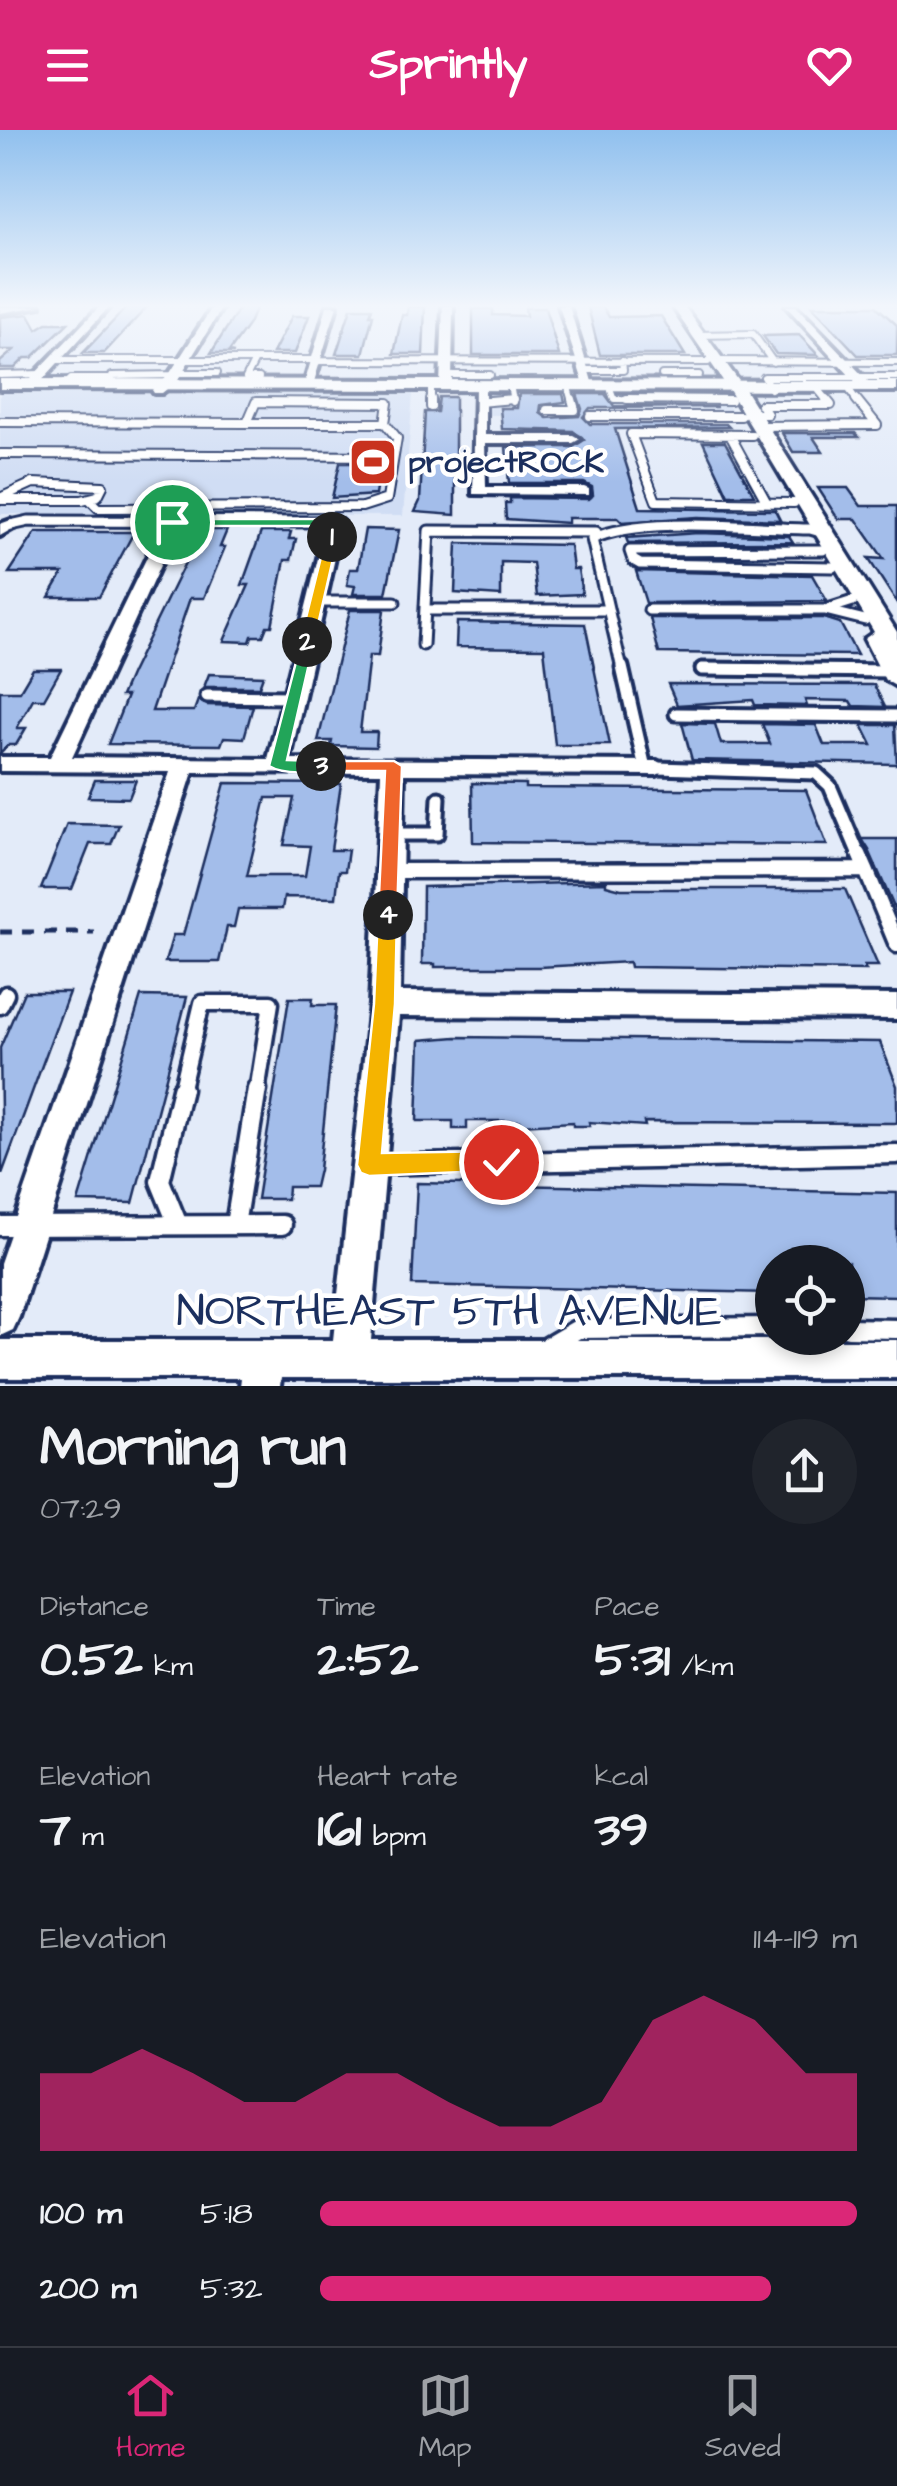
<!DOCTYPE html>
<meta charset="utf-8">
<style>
body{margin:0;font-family:"Architects Daughter",sans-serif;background:#20242c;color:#f1f3f6;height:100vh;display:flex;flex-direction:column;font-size:38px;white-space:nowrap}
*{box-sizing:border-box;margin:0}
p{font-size:32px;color:#9ea1a6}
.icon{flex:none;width:55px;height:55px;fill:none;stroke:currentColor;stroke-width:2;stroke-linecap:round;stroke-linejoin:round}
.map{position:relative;height:1256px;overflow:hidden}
.side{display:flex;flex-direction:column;background:#171b24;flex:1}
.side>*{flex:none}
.fabs{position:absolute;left:755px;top:1115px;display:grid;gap:20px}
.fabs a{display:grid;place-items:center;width:110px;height:110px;border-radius:50%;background:#171b24;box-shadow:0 5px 15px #0003;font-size:50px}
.pin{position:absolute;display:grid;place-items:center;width:85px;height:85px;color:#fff;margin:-42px;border:5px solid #fff;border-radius:50%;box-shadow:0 2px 10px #0007}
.km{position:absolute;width:50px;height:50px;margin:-25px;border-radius:50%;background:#222;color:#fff;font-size:28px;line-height:50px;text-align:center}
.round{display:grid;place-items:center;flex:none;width:105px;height:105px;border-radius:52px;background:#20242c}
.summary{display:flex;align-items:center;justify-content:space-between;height:170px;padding:0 40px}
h1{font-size:55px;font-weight:700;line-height:75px}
.figures{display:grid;grid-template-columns:repeat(3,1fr);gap:15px;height:170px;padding:10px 40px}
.figures div{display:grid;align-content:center}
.figures b{font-size:50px;font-weight:700}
.figures small{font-size:28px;font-weight:400}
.figures p{font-size:28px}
.chart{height:280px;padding:20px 40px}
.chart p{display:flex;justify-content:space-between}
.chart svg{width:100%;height:180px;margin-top:10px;fill:#db2777;opacity:.7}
ul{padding:0 40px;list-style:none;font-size:32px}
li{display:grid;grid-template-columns:160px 120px 1fr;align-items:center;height:75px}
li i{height:25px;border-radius:12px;background:#db2777}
header{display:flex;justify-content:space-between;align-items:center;height:130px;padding:0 40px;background:#db2777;color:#fff;font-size:45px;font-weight:700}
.tabs{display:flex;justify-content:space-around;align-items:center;height:140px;border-top:2px solid #363941;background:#171b24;font-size:28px;color:#9ea1a6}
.tabs a{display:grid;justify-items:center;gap:5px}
.tabs .current{color:#db2777}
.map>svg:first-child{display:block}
.built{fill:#d0ddf4}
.building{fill:#a3bdea;stroke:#1b2f5e;stroke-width:2.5;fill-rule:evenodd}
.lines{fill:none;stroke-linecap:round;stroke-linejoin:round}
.service-far5-casing{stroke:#1b2f5e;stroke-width:10}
.service-far4-casing{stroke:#1b2f5e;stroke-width:12}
.service-far3-casing{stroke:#1b2f5e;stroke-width:15}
.service-far2-casing{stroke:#1b2f5e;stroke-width:19}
.service-far1-casing{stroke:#1b2f5e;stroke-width:21}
.service-casing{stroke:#1b2f5e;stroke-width:25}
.minor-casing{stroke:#1b2f5e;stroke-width:8}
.tertiary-casing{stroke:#1b2f5e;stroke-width:7}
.secondary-casing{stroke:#1b2f5e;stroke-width:8}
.path{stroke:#1b2f5e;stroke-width:5;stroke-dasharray:12 10;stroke-linecap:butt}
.service-far5{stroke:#fff;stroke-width:6}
.service-far4{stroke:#fff;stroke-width:8}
.service-far3{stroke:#fff;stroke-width:9}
.service-far2{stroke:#fff;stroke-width:11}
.service-far1{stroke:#fff;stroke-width:14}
.service{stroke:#fff;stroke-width:18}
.minor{fill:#fff;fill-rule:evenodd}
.tertiary{fill:#fff;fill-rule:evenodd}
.secondary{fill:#fff;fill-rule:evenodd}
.split-1{fill:#22a559;stroke:#fff;stroke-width:2.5}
.split-2{fill:#f5b400;stroke:#fff;stroke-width:2.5}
.split-3{fill:#22a559;stroke:#fff;stroke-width:2.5}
.split-4{fill:#f0652b;stroke:#fff;stroke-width:2.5}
.split-5{fill:#f5b400;stroke:#fff;stroke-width:2.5}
.labels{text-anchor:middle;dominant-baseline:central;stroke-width:9;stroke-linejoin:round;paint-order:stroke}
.far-poi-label{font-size:32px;font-weight:bold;fill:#1b2f5e;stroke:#fff;text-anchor:start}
.near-street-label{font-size:45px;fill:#1b2f5e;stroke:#fff}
</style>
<header><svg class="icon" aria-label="menu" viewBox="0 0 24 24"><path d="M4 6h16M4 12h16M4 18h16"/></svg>Sprintly<svg class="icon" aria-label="heart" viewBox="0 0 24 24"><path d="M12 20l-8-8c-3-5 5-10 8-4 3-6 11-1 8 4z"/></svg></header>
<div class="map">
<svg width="897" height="1256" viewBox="0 0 897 1256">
<rect width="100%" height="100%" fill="#e3ebf9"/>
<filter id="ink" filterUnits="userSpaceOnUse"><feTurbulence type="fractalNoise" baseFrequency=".01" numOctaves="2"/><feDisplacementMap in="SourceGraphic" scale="20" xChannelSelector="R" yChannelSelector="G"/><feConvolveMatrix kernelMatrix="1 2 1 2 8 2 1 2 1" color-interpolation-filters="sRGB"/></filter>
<g filter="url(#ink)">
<path class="built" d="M 0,263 L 413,264 L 403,386 L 0,384 Z
M 485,263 L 719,263 L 735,285 L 487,285 Z"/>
<path class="building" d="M 812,176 L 876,176 L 897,195 L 897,225 L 858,225 Z
M 127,177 L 147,177 L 104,223 L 83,223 Z
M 240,177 L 256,177 L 249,194 L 229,222 L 234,223 L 211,223 Z
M 408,177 L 425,177 L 423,224 L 394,224 L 402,185 L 407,185 Z
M 588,177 L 603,177 L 609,187 L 661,186 L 685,225 L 600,225 Z
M 351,178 L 372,178 L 370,185 L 373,185 L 363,224 L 336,224 Z
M 525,178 L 545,178 L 559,225 L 473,225 L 473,179 L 493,179 L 493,185 L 526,186 Z
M 29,184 L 37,199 L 47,193 L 68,193 L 32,228 L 25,228 L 15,238 L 0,238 L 0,232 L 14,220 L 0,220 L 0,187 Z
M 292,186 L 309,186 L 295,223 L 273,223 Z
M 799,205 L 818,225 L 776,224 L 763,206 Z
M 519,264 L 563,264 L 565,272 L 541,275 L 540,283 L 547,288 L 579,286 L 582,279 L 577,264 L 605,264 L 614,276 L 717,277 L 590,278 L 583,287 L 590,294 L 726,294 L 729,297 L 615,299 L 640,378 L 775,380 L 780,390 L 698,387 L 622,392 L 618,388 L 568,388 L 568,393 L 506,389 L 505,373 L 510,373 L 510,368 L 589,369 L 593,365 L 592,357 L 584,353 L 509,353 L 506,317 L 573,317 L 584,310 L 573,301 L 502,299 L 500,278 L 517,278 Z
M 439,267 L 455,267 L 455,385 L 415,382 L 420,371 L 425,282 L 437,282 Z
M 782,303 L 855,303 L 859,307 L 813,307 L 823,322 L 793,322 Z
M 703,312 L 725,312 L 754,365 L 728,365 Z
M 340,333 L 380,333 L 375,365 L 332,368 Z
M 818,358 L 848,358 L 861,376 L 897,376 L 897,473 L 868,428 L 884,429 L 856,389 L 838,389 Z
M 365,399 L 399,400 L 386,464 L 353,464 L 355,456 L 347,455 L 350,439 L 358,439 Z
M 201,400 L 227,400 L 220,417 L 225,417 L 204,468 L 190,468 L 152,581 L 194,581 L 198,570 L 207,575 L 253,576 L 244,608 L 224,607 L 221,615 L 108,614 L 127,566 L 121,566 L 131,543 Z
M 36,402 L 134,402 L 99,467 L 49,467 L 63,443 L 9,443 Z
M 261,402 L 291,402 L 289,409 L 296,409 L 291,430 L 285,430 L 272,496 L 267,496 L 263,506 L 252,506 L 250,512 L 224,511 L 249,455 L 242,455 Z
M 698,403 L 789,406 L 793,412 L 628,413 L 626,408 Z
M 457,413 L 570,415 L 573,439 L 578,439 L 582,464 L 537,466 L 533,433 L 501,432 L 501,466 L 455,463 Z
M 636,441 L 812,445 L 827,471 L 646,473 Z
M 350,480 L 384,480 L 378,526 L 369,526 L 360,602 L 377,602 L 376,617 L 331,616 L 332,611 L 318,611 Z
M 650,488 L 824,488 L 840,493 L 857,525 L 659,523 Z
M 457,492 L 585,494 L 610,615 L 555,615 L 544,518 L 456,517 Z
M 33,539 L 61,539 L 44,569 L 33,569 L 17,598 L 26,598 L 16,615 L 8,615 L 0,623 L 0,561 L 20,561 Z
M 209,544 L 263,546 L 259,557 L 204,557 Z
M 668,554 L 874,555 L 885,577 L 853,576 L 850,571 L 805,570 L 807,576 L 755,575 L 753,570 L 677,575 Z
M 682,593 L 715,594 L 721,614 L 770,614 L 762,594 L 816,595 L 824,615 L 872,615 L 862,595 L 895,595 L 897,634 L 692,630 Z
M 95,650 L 136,650 L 129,668 L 88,667 Z
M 225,653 L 341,654 L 331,720 L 348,720 L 345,741 L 339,741 L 336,768 L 284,767 L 282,779 L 238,779 L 234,797 L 227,797 L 219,832 L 165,832 L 173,805 L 183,805 ZM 266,668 L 294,668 L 284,715 L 310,716 L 305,746 L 247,746 Z
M 472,653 L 525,654 L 525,658 L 806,660 L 827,715 L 473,712 Z
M 67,694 L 119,695 L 111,714 L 90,714 L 72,759 L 41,759 Z
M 862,709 L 897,709 L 897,784 L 869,720 Z
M 606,752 L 606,755 L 621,759 L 845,759 L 878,836 L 864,836 L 866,840 L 630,837 L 629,832 L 539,837 L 435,837 L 435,834 L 422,834 L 423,757 Z
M 24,862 L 69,862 L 2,1044 L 0,918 Z
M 141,866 L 187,867 L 133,1073 L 78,1072 Z
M 289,868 L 313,868 L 312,875 L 336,875 L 319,1040 L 315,1057 L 288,1057 L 287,1069 L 257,1069 Z
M 456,907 L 880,912 L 897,956 L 897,993 L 644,992 L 645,996 L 589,992 L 590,996 L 573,996 L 573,992 L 520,995 L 520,991 L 467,991 L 467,999 L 453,999 L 453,991 L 417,991 L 420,910 Z
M 417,1053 L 897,1063 L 897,1166 L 848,1165 L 848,1132 L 772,1132 L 772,1163 L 412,1155 Z"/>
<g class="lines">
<g class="service-far5-casing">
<path id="service-far5" d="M 696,205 L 753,204 L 773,232
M 55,230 L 314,230
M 255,230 L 246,248 L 259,248 L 257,255
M 314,231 L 708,232
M 717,231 L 897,232
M 585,240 L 623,240 L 622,231
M 176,243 L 217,243
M 0,245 L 41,244
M 445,245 L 490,245
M 662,245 L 699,245
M 112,246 L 175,245
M 66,254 L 71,249 L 112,249
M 771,259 L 764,247 L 897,247
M 431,260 L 431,272
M 511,260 L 513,272
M 569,261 L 572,272
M 611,261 L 614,269 L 731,270
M 819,261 L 828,272
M 850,261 L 858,272"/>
</g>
<g class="service-far4-casing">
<path id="service-far4" d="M 431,269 L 431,277
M 627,269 L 731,270
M 479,272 L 513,269
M 547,280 L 575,280 L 572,269
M 750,284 L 767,284 L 761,275 L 831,275 L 826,269
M 590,286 L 741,286
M 0,292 L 247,293 L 256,272 L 388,273 L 385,293 L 397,308 L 394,326 L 0,324
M 247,293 L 385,293
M 757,296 L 877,295 L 856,269
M 730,305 L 766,371
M 752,305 L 631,304 L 656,371 L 794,373
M 0,368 L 33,353 L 103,356 L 98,366 L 82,370 L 0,370
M 89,369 L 98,378 L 362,377 L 387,369 L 394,326"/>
</g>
<g class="service-far3-casing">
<path id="service-far3" d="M 11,395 L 29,391 L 335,392
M 823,420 L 630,421 L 633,430 L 640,434 L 833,437
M 853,471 L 825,480 L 865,490
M 316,472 L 395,472
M 425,480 L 608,480
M 649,480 L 825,480
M 423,515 L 429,401 L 596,402
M 622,539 L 592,409 C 640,386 754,398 810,399 L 824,403
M 702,539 L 741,539"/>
</g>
<g class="service-far2-casing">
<path id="service-far2" d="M 622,537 L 645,638
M 702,539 L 893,541
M 207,566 L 293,567
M 676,584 L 897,586
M 657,638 L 816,643 L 830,656 L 860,727
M 391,704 L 437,704 L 439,668"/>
</g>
<g class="service-far1-casing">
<path id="service-far1" d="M 859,724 L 866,740
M 389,741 L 866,740 L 897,815
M 0,876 L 6,864
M 181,962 L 202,873 L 271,873 L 257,962"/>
</g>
<g class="service-casing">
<path id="service" d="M 371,1035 L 897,1024
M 178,1095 L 160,1051 L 182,959
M 235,1095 L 257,959
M 0,1096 L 282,1095
M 848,1198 L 897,1199
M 547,1217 L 578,1199 L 772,1197"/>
</g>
<g class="minor-casing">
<path id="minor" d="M 40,176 L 0,183 L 0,177 Z
M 100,176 L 110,176 L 36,257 L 28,257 L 28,251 Z
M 213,176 L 223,176 L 177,251 L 162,263 L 154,263 L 152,260 L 168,246 Z
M 327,176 L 337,176 L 313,255 L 303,258 Z
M 443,176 L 453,176 L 452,255 L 446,259 L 440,255 Z
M 559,176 L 569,176 L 594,258 L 584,255 Z
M 786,176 L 796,176 L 870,253 L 870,259 L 862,259 Z
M 475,257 L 485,260 L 485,305 L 573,305 L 580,309 L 573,313 L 485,313 L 486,357 L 584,357 L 589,359 L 589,365 L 473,364 Z
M 172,387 L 180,392 L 72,627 L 268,629 L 327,392 L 335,387 L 343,392 L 290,629 L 657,631 L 668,638 L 657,645 L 404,644 L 400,862 L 897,865 L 897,889 L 399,886 L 371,1210 L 897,1210 L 897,1248 L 281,1248 L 280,1256 L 240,1256 L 241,1248 L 0,1248 L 0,1210 L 333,1210 L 370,874 L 381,643 L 193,642 L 19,1187 L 13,1200 L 0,1206 L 0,1133 L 170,642 L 0,641 L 0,627 L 50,627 L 164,392 Z
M 11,390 L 19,395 L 0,406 L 0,394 Z"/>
</g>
<g class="tertiary-casing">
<path id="tertiary" d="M 672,176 L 684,176 L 744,258 L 897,502 L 897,557 L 885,550 L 864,509 L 874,502 L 728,258 Z"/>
</g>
<g class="secondary-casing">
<path id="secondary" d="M 0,249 L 897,251 L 897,261 L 0,259 Z"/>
</g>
<path class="path" d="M 0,802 L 94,802"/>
<use href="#service-far5" class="service-far5"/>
<use href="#service-far4" class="service-far4"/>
<use href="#service-far3" class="service-far3"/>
<use href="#service-far2" class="service-far2"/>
<use href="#service-far1" class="service-far1"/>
<use href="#service" class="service"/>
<use href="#minor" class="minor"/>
<use href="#tertiary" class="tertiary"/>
<use href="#secondary" class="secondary"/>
</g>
</g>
<linearGradient id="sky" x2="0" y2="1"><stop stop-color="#90c0ee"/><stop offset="0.5" stop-color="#f2f6fc"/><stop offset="1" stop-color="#f2f6fc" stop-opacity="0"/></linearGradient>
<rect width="897" height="352" fill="url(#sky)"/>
<path class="split-1" d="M 335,389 L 341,392 L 338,407 L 332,410 L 326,407 L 329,396 L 172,396 L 166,392 L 172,389 Z"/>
<path class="split-2" d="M 332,403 L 338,407 L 314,512 L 307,517 L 300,512 L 326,407 Z"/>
<path class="split-3" d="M 302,509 L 314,512 L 287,630 L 321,631 L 329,636 C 316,645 282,644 269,636 Z"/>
<path class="split-4" d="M 394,631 L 402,636 L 397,785 L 388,793 L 378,785 L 385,641 L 321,641 L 312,636 L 321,631 Z"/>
<path class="split-5" d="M 388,778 L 397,785 L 395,874 L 382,1023 L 501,1021 L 510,1024 L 513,1032 L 510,1040 L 369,1046 L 361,1043 L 357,1035 L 374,874 L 378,785 Z"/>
<defs>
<g id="stadium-square" transform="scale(2.5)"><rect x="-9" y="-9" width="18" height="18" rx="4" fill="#c8321e" stroke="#fff"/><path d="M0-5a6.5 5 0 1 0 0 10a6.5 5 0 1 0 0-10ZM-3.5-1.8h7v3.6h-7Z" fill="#fff"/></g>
</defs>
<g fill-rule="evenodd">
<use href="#stadium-square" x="373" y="332"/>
</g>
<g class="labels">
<g class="far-poi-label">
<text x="408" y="332">projectROCK</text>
</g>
<g class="near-street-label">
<text x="449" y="1182">NORTHEAST 5TH AVENUE</text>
</g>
</g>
</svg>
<div class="fabs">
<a><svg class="icon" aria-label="locate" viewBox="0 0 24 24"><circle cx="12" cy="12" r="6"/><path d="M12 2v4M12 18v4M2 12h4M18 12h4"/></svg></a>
</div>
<div class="pin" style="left:172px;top:392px;background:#1e9e55"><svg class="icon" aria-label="arrive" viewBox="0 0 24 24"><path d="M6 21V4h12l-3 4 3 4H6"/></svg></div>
<div class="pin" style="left:501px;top:1032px;background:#d93025"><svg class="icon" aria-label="check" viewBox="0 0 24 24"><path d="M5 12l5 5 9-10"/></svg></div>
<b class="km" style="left:332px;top:407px">1</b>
<b class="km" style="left:307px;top:512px">2</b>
<b class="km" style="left:321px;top:636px">3</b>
<b class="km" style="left:388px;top:785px">4</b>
</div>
<section class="side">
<div class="summary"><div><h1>Morning run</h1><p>07:29</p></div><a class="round"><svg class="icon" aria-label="share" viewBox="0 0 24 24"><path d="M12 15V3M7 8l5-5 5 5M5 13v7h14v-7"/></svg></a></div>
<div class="figures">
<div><p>Distance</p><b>0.52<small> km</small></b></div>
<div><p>Time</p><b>2:52</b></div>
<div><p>Pace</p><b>5:31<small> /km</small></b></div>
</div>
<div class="figures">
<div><p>Elevation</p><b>7<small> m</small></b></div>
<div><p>Heart rate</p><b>161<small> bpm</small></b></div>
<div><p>kcal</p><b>39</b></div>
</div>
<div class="chart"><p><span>Elevation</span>114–119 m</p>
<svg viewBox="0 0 160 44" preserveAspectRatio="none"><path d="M0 44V25L10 25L20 19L30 25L40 32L50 32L60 25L70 25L80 32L90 38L100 38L110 32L120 12L130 6L140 12L150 25L160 25V44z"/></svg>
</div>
<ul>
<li><b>100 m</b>5:18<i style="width:100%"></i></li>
<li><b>200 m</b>5:32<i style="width:84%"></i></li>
</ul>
</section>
<nav class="tabs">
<a class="current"><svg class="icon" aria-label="home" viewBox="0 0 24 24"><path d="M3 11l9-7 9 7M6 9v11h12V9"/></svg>Home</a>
<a><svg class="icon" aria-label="map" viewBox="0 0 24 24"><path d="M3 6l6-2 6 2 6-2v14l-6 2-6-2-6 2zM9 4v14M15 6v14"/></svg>Map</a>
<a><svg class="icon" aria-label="saved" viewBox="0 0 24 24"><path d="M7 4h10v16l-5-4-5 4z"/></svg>Saved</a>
</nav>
